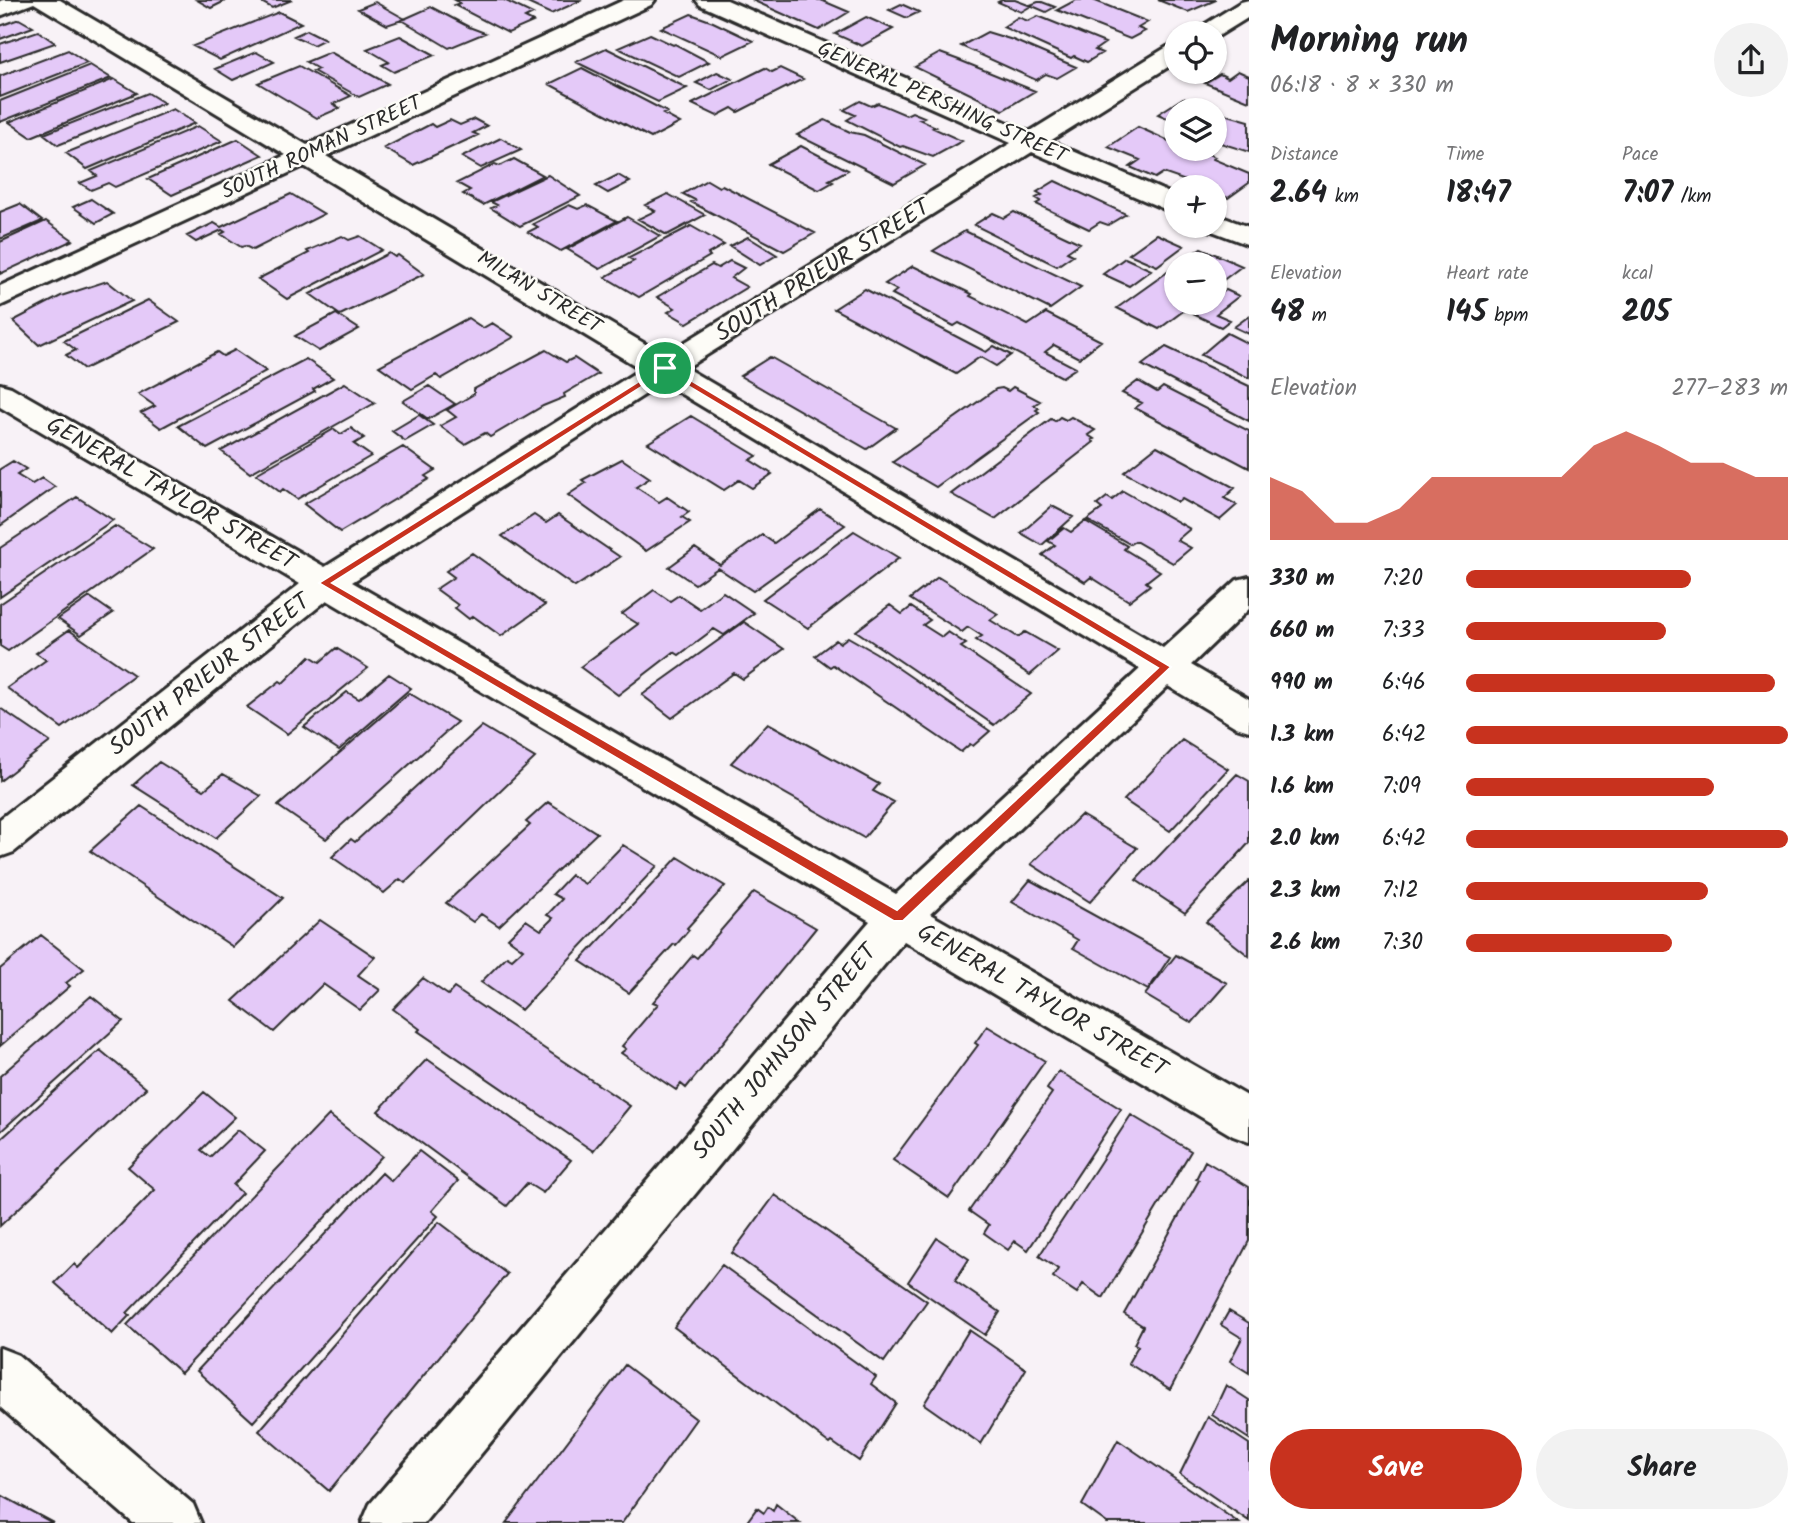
<!DOCTYPE html>
<meta charset="utf-8">
<style>
body{margin:0;font-family:Kalam,sans-serif;background:#f2f2f2;color:#202124;height:100vh;display:flex;flex-direction:column;font-size:26px;white-space:nowrap}
*{box-sizing:border-box;margin:0}
p{font-size:23px;color:#757577}
.icon{flex:none;width:38px;height:38px;fill:none;stroke:currentColor;stroke-width:2;stroke-linecap:round;stroke-linejoin:round}
.map{position:relative;flex:1;overflow:hidden}
.drawer{display:flex;flex-direction:column;background:#fff;width:560px}
.drawer>*{flex:none}
.fabs{position:absolute;left:1164px;top:21px;display:grid;gap:14px}
.fabs a{display:grid;place-items:center;width:63px;height:63px;border-radius:50%;background:#fff;box-shadow:0 2px 5px #0004;font-size:35px}
.pin{position:absolute;display:grid;place-items:center;width:60px;height:60px;color:#fff;margin:-30px;border:4px solid #fff;border-radius:50%;box-shadow:0 2px 7px #0007}
.round{display:grid;place-items:center;flex:none;width:74px;height:74px;border-radius:37px;background:#f2f2f2}
.summary{display:flex;align-items:center;justify-content:space-between;height:119px;padding:0 21px}
h1{font-size:38px;font-weight:700;line-height:52px}
.figures{display:grid;grid-template-columns:repeat(3,1fr);gap:10px;height:119px;padding:7px 21px}
.figures div{display:grid;align-content:center}
.figures b{font-size:30px;font-weight:700}
.figures small{font-size:19px;font-weight:400}
.figures p{font-size:19px}
.chart{height:196px;padding:14px 21px}
.chart p{display:flex;justify-content:space-between}
.chart svg{width:100%;height:126px;margin-top:7px;fill:#c8321e;opacity:.7}
.button{display:flex;gap:14px;margin-top:auto;padding:14px 21px}
.button a{flex:1;height:80px;border-radius:42px;background:#c8321e;color:#fff;font-size:28px;font-weight:700;line-height:80px;text-align:center}
.button a+a{background:#f2f2f2;color:#202124}
ul{padding:0 21px;list-style:none;font-size:23px}
li{display:grid;grid-template-columns:112px 84px 1fr;align-items:center;height:52px}
li i{height:18px;border-radius:9px;background:#c8321e}
main{display:flex;flex:1;min-height:0}
.map>svg:first-child{display:block}
.building{fill:#e4c9f8;stroke:#2b2b2b;stroke-width:2}
.lines{fill:none;stroke-linecap:round;stroke-linejoin:round}
.street-casing{stroke:#2b2b2b;stroke-width:6}
.street{fill:#fdfcf7;fill-rule:evenodd}
.route{fill:#c8321e;stroke:#fff;stroke-width:2;fill-rule:evenodd}
.labels{text-anchor:middle;dominant-baseline:central;stroke-width:5;stroke-linejoin:round;paint-order:stroke}
.far-street-label{font-size:21px;fill:#2b2b2b;stroke:#fdfcf7}
.street-label{font-size:24px;fill:#2b2b2b;stroke:#fdfcf7}
</style>
<main>
<div class="map">
<svg width="1249" height="1523" viewBox="0 0 1249 1523">
<rect width="100%" height="100%" fill="#f8f2f7"/>
<filter id="ink" filterUnits="userSpaceOnUse"><feTurbulence type="fractalNoise" baseFrequency=".0143" numOctaves="2"/><feDisplacementMap in="SourceGraphic" scale="14" xChannelSelector="R" yChannelSelector="G"/><feConvolveMatrix kernelMatrix="1 2 1 2 8 2 1 2 1" color-interpolation-filters="sRGB"/></filter>
<g filter="url(#ink)">
<path class="building" d="M 197,0 L 227,0 L 211,8 Z
M 267,0 L 292,0 L 272,8 L 261,2 Z
M 455,0 L 504,0 L 533,14 L 525,18 L 533,22 L 508,33 L 454,5 L 460,3 Z
M 521,0 L 582,0 L 551,14 Z
M 752,0 L 821,0 L 849,12 L 819,30 Z
M 1002,0 L 1015,0 L 1031,6 L 1021,12 L 998,2 Z
M 1076,0 L 1093,0 L 1148,22 L 1138,28 L 1145,31 L 1130,39 L 1057,10 Z
M 1158,0 L 1216,0 L 1188,12 Z
M 375,2 L 405,19 L 387,25 L 358,9 Z
M 1038,2 L 1042,2 L 1055,7 L 1046,12 L 1030,5 Z
M 901,4 L 919,12 L 907,18 L 889,10 Z
M 431,7 L 469,27 L 485,33 L 449,48 L 402,20 Z
M 279,12 L 301,23 L 220,60 L 193,46 Z
M 691,14 L 713,22 L 753,41 L 722,56 L 661,28 Z
M 1038,16 L 1105,43 L 1095,50 L 1102,53 L 1087,62 L 1074,56 L 1071,58 L 1003,27 L 1018,17 L 1028,21 Z
M 866,17 L 893,29 L 862,46 L 835,34 Z
M 19,19 L 33,27 L 0,39 L 0,26 Z
M 307,30 L 325,39 L 313,45 L 294,36 Z
M 38,31 L 55,43 L 0,62 L 0,44 Z
M 987,32 L 1013,40 L 1076,67 L 1057,78 L 1046,74 L 1036,80 L 961,46 Z
M 650,34 L 673,45 L 675,44 L 709,62 L 679,77 L 618,48 Z
M 400,36 L 435,55 L 394,72 L 382,65 L 389,62 L 367,49 Z
M 606,48 L 687,88 L 658,102 L 576,62 Z
M 68,50 L 87,63 L 0,97 L 0,76 Z
M 256,52 L 274,62 L 233,80 L 215,69 Z
M 330,52 L 388,84 L 359,97 L 313,71 L 318,69 L 306,62 Z
M 940,53 L 959,60 L 1035,91 L 1003,110 L 915,67 Z
M 90,65 L 111,78 L 0,122 L 0,101 Z
M 299,66 L 351,96 L 333,104 L 340,108 L 317,118 L 258,83 Z
M 582,68 L 667,112 L 663,114 L 680,123 L 651,138 L 549,84 Z
M 765,68 L 772,72 L 780,68 L 803,79 L 738,112 L 732,108 L 717,116 L 692,104 Z
M 1238,71 L 1249,76 L 1249,101 L 1205,83 L 1220,74 L 1228,78 Z
M 717,72 L 732,79 L 711,90 L 696,83 Z
M 114,79 L 137,93 L 31,137 L 9,122 Z
M 148,93 L 164,103 L 58,145 L 44,134 Z
M 1183,98 L 1214,110 L 1176,110 L 1176,122 L 1158,114 Z
M 860,101 L 871,106 L 878,103 L 906,115 L 912,112 L 924,117 L 919,119 L 936,127 L 933,128 L 962,141 L 933,157 L 903,146 L 900,147 L 847,120 L 855,115 L 844,110 Z
M 173,109 L 195,123 L 87,169 L 66,153 Z
M 1214,111 L 1249,121 L 1249,152 L 1214,141 Z
M 474,119 L 487,126 L 473,133 L 478,135 L 413,165 L 384,148 L 431,124 L 435,127 L 450,120 L 460,125 Z
M 825,120 L 850,132 L 864,135 L 925,165 L 894,183 L 797,135 Z
M 198,126 L 222,141 L 115,187 L 108,183 L 91,190 L 80,183 L 97,176 L 91,171 Z
M 1138,127 L 1169,141 L 1176,136 L 1176,149 L 1198,149 L 1215,157 L 1213,159 L 1249,174 L 1249,183 L 1228,198 L 1214,192 L 1214,187 L 1203,187 L 1163,173 L 1155,178 L 1130,167 L 1140,160 L 1108,147 Z
M 501,138 L 521,150 L 481,168 L 462,157 Z
M 238,139 L 262,155 L 172,195 L 148,179 Z
M 801,146 L 848,170 L 829,180 L 833,182 L 819,190 L 768,164 Z
M 514,159 L 543,175 L 483,205 L 463,194 L 470,190 L 457,183 L 495,164 L 500,166 Z
M 548,175 L 580,196 L 520,226 L 491,208 L 497,205 L 491,202 Z
M 618,175 L 630,182 L 608,193 L 596,186 Z
M 707,180 L 719,187 L 722,185 L 815,233 L 784,251 L 691,202 L 695,200 L 683,194 Z
M 1055,181 L 1126,214 L 1108,225 L 1100,222 L 1089,229 L 1036,204 L 1041,201 L 1036,198 L 1042,195 L 1037,192 Z
M 291,194 L 324,214 L 253,250 L 245,246 L 241,247 L 221,234 L 225,232 L 222,230 L 196,242 L 187,236 L 214,223 L 221,227 Z
M 668,194 L 705,215 L 667,235 L 638,219 L 655,211 L 645,205 Z
M 91,199 L 113,214 L 96,223 L 73,207 Z
M 20,204 L 42,221 L 0,239 L 0,212 Z
M 569,205 L 578,209 L 587,205 L 617,221 L 561,251 L 528,232 L 538,227 L 533,224 Z
M 1014,212 L 1080,243 L 1067,252 L 1073,255 L 1057,266 L 974,225 L 993,213 L 1004,218 Z
M 627,217 L 660,236 L 600,269 L 567,249 Z
M 46,221 L 73,240 L 0,274 L 0,242 Z
M 691,226 L 724,245 L 708,254 L 710,256 L 639,297 L 605,277 L 634,261 L 629,258 Z
M 965,231 L 1081,287 L 1050,309 L 933,251 Z
M 1157,234 L 1184,246 L 1157,266 L 1129,254 Z
M 342,236 L 349,240 L 360,236 L 382,250 L 287,299 L 258,279 L 309,253 L 307,251 Z
M 748,237 L 777,255 L 760,265 L 730,246 Z
M 1201,248 L 1242,266 L 1214,287 L 1214,264 L 1178,264 Z
M 389,253 L 395,257 L 398,255 L 424,274 L 340,315 L 310,294 Z
M 1125,258 L 1151,270 L 1129,286 L 1103,274 Z
M 730,261 L 744,268 L 731,278 L 747,287 L 687,323 L 668,312 L 675,308 L 657,297 L 712,265 L 718,268 Z
M 913,266 L 972,294 L 970,296 L 1028,325 L 1046,313 L 1101,341 L 1079,358 L 1054,345 L 1045,352 L 1076,368 L 1062,377 L 959,323 L 954,326 L 892,294 L 897,290 L 885,284 Z
M 1176,266 L 1176,303 L 1194,303 L 1159,329 L 1117,308 Z
M 107,281 L 132,301 L 39,345 L 13,321 L 61,296 Z
M 865,289 L 986,352 L 994,346 L 1011,355 L 996,366 L 980,357 L 956,374 L 834,309 Z
M 1226,290 L 1239,296 L 1216,314 L 1230,320 L 1221,327 L 1193,314 L 1209,303 L 1214,303 L 1214,298 Z
M 148,300 L 179,322 L 84,369 L 66,355 L 76,350 L 64,341 Z
M 336,314 L 359,329 L 319,351 L 295,336 Z
M 1249,316 L 1249,334 L 1234,327 Z
M 468,318 L 483,328 L 492,323 L 514,337 L 441,379 L 436,375 L 412,389 L 379,366 Z
M 1227,333 L 1249,344 L 1249,378 L 1201,355 Z
M 1166,347 L 1249,386 L 1249,421 L 1142,365 Z
M 235,350 L 266,371 L 161,428 L 141,413 L 155,406 L 138,394 L 217,352 L 223,356 Z
M 546,350 L 566,362 L 574,358 L 598,374 L 564,394 L 565,397 L 543,406 L 490,437 L 485,433 L 465,444 L 440,426 L 456,417 L 447,410 L 474,394 L 474,389 Z
M 770,357 L 896,428 L 867,449 L 740,376 Z
M 306,359 L 333,378 L 313,389 L 315,391 L 207,449 L 178,426 Z
M 1138,381 L 1157,392 L 1163,387 L 1249,431 L 1249,468 L 1135,408 L 1142,403 L 1122,393 Z
M 345,383 L 375,403 L 250,473 L 221,451 Z
M 429,386 L 455,404 L 428,419 L 403,401 Z
M 1013,387 L 1040,401 L 1034,405 L 1039,408 L 1036,410 L 1039,412 L 936,487 L 893,462 L 996,389 L 1002,388 L 1008,391 Z
M 419,415 L 433,425 L 405,441 L 392,431 Z
M 691,416 L 757,456 L 750,460 L 772,474 L 752,488 L 739,480 L 724,490 L 648,443 Z
M 1060,417 L 1066,420 L 1071,417 L 1095,430 L 1088,435 L 1094,439 L 1092,440 L 1094,442 L 995,519 L 951,494 L 1051,419 L 1055,421 Z
M 351,428 L 364,438 L 354,444 L 371,456 L 297,499 L 283,489 L 280,492 L 256,474 L 334,429 L 341,434 Z
M 1157,446 L 1235,488 L 1224,498 L 1237,505 L 1220,520 L 1182,499 L 1178,502 L 1124,472 Z
M 403,447 L 435,470 L 425,476 L 429,479 L 340,532 L 304,504 Z
M 622,459 L 650,478 L 636,487 L 659,502 L 667,497 L 689,512 L 682,517 L 690,522 L 646,551 L 568,495 L 586,483 L 582,480 Z
M 13,461 L 26,469 L 17,475 L 32,484 L 42,478 L 55,487 L 0,526 L 0,469 Z
M 1123,491 L 1190,529 L 1177,540 L 1191,548 L 1173,563 L 1135,541 L 1130,544 L 1087,520 L 1102,509 L 1097,505 L 1107,497 L 1112,500 Z
M 77,497 L 113,520 L 0,597 L 0,548 Z
M 1052,506 L 1073,517 L 1042,545 L 1021,533 Z
M 820,509 L 845,525 L 753,591 L 718,568 L 695,584 L 669,567 L 695,548 L 720,565 L 762,535 L 774,543 Z
M 534,515 L 546,523 L 558,515 L 620,557 L 575,587 L 502,536 Z
M 1085,521 L 1127,546 L 1124,549 L 1160,571 L 1146,582 L 1150,585 L 1129,601 L 1091,577 L 1085,582 L 1042,555 L 1055,545 L 1048,541 L 1064,528 L 1071,532 Z
M 115,526 L 153,549 L 8,651 L 0,646 L 0,604 Z
M 854,531 L 899,558 L 808,628 L 763,599 Z
M 472,553 L 545,605 L 501,636 L 473,616 L 469,619 L 455,608 L 458,605 L 436,589 L 454,577 L 446,571 Z
M 938,577 L 998,614 L 990,620 L 1018,637 L 1025,632 L 1058,651 L 1030,675 L 976,640 L 982,636 L 968,627 L 962,632 L 910,599 Z
M 654,590 L 670,601 L 679,595 L 700,609 L 723,592 L 754,613 L 724,635 L 714,629 L 679,655 L 674,652 L 618,695 L 580,667 L 638,624 L 622,614 Z
M 90,597 L 113,613 L 81,635 L 58,619 Z
M 890,605 L 902,614 L 911,607 L 930,620 L 923,625 L 942,637 L 948,632 L 966,644 L 961,647 L 1031,694 L 994,725 L 856,631 Z
M 744,622 L 784,649 L 743,679 L 734,673 L 672,718 L 642,695 Z
M 69,630 L 134,675 L 62,728 L 7,688 L 46,660 L 36,653 Z
M 848,637 L 876,653 L 990,731 L 973,746 L 970,744 L 961,752 L 833,665 L 830,667 L 815,656 L 836,640 L 840,643 Z
M 336,648 L 368,668 L 287,734 L 247,707 L 280,681 L 283,683 L 310,656 L 320,662 Z
M 389,674 L 411,688 L 339,750 L 304,727 L 347,692 L 359,699 Z
M 409,693 L 457,722 L 326,839 L 278,806 Z
M 0,708 L 50,742 L 0,781 Z
M 768,723 L 879,784 L 873,791 L 894,802 L 864,838 L 731,763 Z
M 482,726 L 535,758 L 405,883 L 400,879 L 384,893 L 332,857 L 351,839 L 355,842 Z
M 1182,740 L 1228,769 L 1170,831 L 1124,800 Z
M 159,762 L 204,790 L 223,774 L 261,796 L 216,838 L 133,785 Z
M 1237,774 L 1249,781 L 1249,843 L 1185,913 L 1136,880 Z
M 548,802 L 597,833 L 499,926 L 481,914 L 473,922 L 446,903 L 530,825 L 526,822 Z
M 141,806 L 283,898 L 233,947 L 90,851 Z
M 1081,815 L 1137,848 L 1090,902 L 1031,864 Z
M 623,845 L 657,866 L 521,1010 L 481,982 L 507,956 L 512,959 L 523,949 L 508,938 L 526,920 L 541,930 L 553,918 L 547,915 L 562,899 L 553,894 L 571,875 L 585,884 Z
M 678,857 L 725,886 L 687,928 L 689,930 L 676,945 L 674,944 L 629,993 L 580,961 Z
M 1030,880 L 1170,957 L 1148,990 L 1073,948 L 1078,940 L 1012,902 Z
M 1249,881 L 1249,956 L 1206,922 Z
M 754,892 L 816,928 L 686,1088 L 681,1084 L 676,1090 L 621,1053 L 626,1049 L 622,1046 L 658,1004 L 653,1002 L 693,955 L 697,958 Z
M 320,920 L 375,957 L 358,975 L 380,990 L 360,1010 L 323,984 L 274,1032 L 233,1001 Z
M 41,935 L 84,969 L 66,983 L 70,986 L 0,1046 L 0,969 Z
M 1176,955 L 1227,983 L 1192,1023 L 1145,995 Z
M 423,978 L 448,995 L 454,988 L 630,1106 L 593,1151 L 418,1031 L 420,1029 L 393,1009 Z
M 91,996 L 123,1021 L 0,1132 L 0,1076 Z
M 987,1026 L 1045,1061 L 949,1198 L 893,1160 L 978,1045 L 975,1043 Z
M 100,1050 L 146,1088 L 0,1226 L 0,1140 Z
M 427,1059 L 571,1160 L 543,1193 L 527,1183 L 507,1206 L 378,1111 Z
M 1059,1071 L 1121,1109 L 1028,1250 L 1015,1241 L 1008,1250 L 984,1233 L 989,1225 L 969,1211 L 1052,1093 L 1047,1089 Z
M 204,1092 L 235,1117 L 201,1150 L 210,1157 L 238,1130 L 265,1151 L 233,1185 L 242,1193 L 127,1313 L 130,1315 L 112,1334 L 55,1283 L 74,1264 L 78,1268 L 155,1190 L 128,1167 Z
M 329,1115 L 382,1156 L 181,1373 L 127,1325 Z
M 1131,1115 L 1191,1151 L 1103,1298 L 1083,1284 L 1077,1293 L 1053,1277 L 1058,1269 L 1039,1256 Z
M 419,1151 L 458,1181 L 432,1211 L 438,1216 L 253,1422 L 197,1371 L 382,1173 L 391,1181 Z
M 1205,1161 L 1249,1187 L 1249,1241 L 1170,1390 L 1128,1363 L 1138,1346 L 1134,1344 L 1143,1326 L 1124,1314 L 1199,1180 L 1196,1179 Z
M 775,1195 L 927,1301 L 884,1362 L 732,1253 Z
M 439,1222 L 507,1274 L 329,1491 L 259,1431 Z
M 937,1238 L 969,1259 L 955,1281 L 1000,1312 L 985,1335 L 908,1282 Z
M 722,1265 L 876,1377 L 871,1384 L 896,1403 L 859,1461 L 832,1442 L 830,1444 L 674,1327 Z
M 1229,1311 L 1249,1323 L 1249,1373 L 1230,1361 L 1242,1338 L 1221,1325 Z
M 969,1330 L 1026,1369 L 981,1444 L 924,1404 Z
M 625,1365 L 696,1419 L 622,1523 L 506,1523 Z
M 1226,1385 L 1249,1400 L 1249,1439 L 1212,1415 Z
M 1208,1417 L 1249,1444 L 1249,1521 L 1180,1474 Z
M 1118,1440 L 1239,1523 L 1107,1523 L 1082,1505 Z
M 1,1495 L 53,1523 L 0,1523 Z
M 776,1504 L 800,1523 L 746,1523 L 757,1508 L 764,1513 L 768,1507 L 773,1511 Z"/>
<g class="lines">
<g class="street-casing">
<path id="street" d="M 3,0 L 60,0 L 307,145 L 624,0 L 655,0 L 651,5 L 326,156 L 664,355 L 1011,143 L 700,5 L 696,0 L 727,0 L 1029,132 L 1167,47 L 1176,45 L 1176,62 L 1050,141 L 1176,196 L 1176,214 L 1032,152 L 686,368 L 1163,648 L 1237,580 L 1249,577 L 1249,609 L 1191,665 L 1249,699 L 1249,731 L 1236,727 L 1168,686 L 930,914 L 1249,1097 L 1249,1142 L 1233,1136 L 904,941 L 424,1523 L 362,1523 L 370,1504 L 870,921 L 327,600 L 14,852 L 0,857 L 0,819 L 300,584 L 0,407 L 0,384 L 11,387 L 325,567 L 641,369 L 304,166 L 0,306 L 0,286 L 286,155 L 34,3 L 0,16 L 0,1 ZM 663,383 L 1140,669 L 896,894 L 352,582 Z
M 1249,0 L 1249,17 L 1215,38 L 1214,33 L 1195,33 L 1199,28 L 1241,2 Z
M 1214,214 L 1249,227 L 1249,245 L 1204,228 L 1203,226 L 1214,226 Z
M 0,1348 L 18,1355 L 193,1504 L 201,1523 L 133,1523 L 0,1407 Z"/>
</g>
<use href="#street" class="street"/>
</g>
</g>
<path class="route" d="M 665,365 L 1171,667 L 903,921 L 894,921 L 319,583 ZM 665,372 L 1158,668 L 897,910 L 332,583 Z"/>
<g class="labels">
<g class="far-street-label">
<text transform="translate(942 103) rotate(24)">GENERAL PERSHING STREET</text>
<text transform="translate(322 148) rotate(-25)">SOUTH ROMAN STREET</text>
<text transform="translate(539 293) rotate(31)">MILAN STREET</text>
</g>
<g class="street-label">
<text transform="translate(823 271) rotate(-32)">SOUTH PRIEUR STREET</text>
<text transform="translate(171 494) rotate(30)">GENERAL TAYLOR STREET</text>
<text transform="translate(210 675) rotate(-38)">SOUTH PRIEUR STREET</text>
<text transform="translate(1042 1001) rotate(30)">GENERAL TAYLOR STREET</text>
<text transform="translate(785 1052) rotate(-50)">SOUTH JOHNSON STREET</text>
</g>
</g>
</svg>
<div class="fabs">
<a><svg class="icon" aria-label="locate" viewBox="0 0 24 24"><circle cx="12" cy="12" r="6"/><path d="M12 2v4M12 18v4M2 12h4M18 12h4"/></svg></a>
<a><svg class="icon" aria-label="layers" viewBox="0 0 24 24"><path d="M12 4l9 5-9 5-9-5zM3 14l9 5 9-5"/></svg></a>
<a>+</a>
<a>−</a>
</div>
<div class="pin" style="left:665px;top:368px;background:#1e9e55"><svg class="icon" aria-label="arrive" viewBox="0 0 24 24"><path d="M6 21V4h12l-3 4 3 4H6"/></svg></div>
</div>
<section class="drawer">
<div class="summary"><div><h1>Morning run</h1><p>06:18 · 8 × 330 m</p></div><a class="round"><svg class="icon" aria-label="share" viewBox="0 0 24 24"><path d="M12 15V3M7 8l5-5 5 5M5 13v7h14v-7"/></svg></a></div>
<div class="figures">
<div><p>Distance</p><b>2.64<small> km</small></b></div>
<div><p>Time</p><b>18:47</b></div>
<div><p>Pace</p><b>7:07<small> /km</small></b></div>
</div>
<div class="figures">
<div><p>Elevation</p><b>48<small> m</small></b></div>
<div><p>Heart rate</p><b>145<small> bpm</small></b></div>
<div><p>kcal</p><b>205</b></div>
</div>
<div class="chart"><p><span>Elevation</span>277–283 m</p>
<svg viewBox="0 0 160 44" preserveAspectRatio="none"><path d="M0 44V22L10 27L20 38L30 38L40 33L50 22L60 22L70 22L80 22L90 22L100 11L110 6L120 11L130 17L140 17L150 22L160 22V44z"/></svg>
</div>
<ul>
<li><b>330 m</b>7:20<i style="width:70%"></i></li>
<li><b>660 m</b>7:33<i style="width:62%"></i></li>
<li><b>990 m</b>6:46<i style="width:96%"></i></li>
<li><b>1.3 km</b>6:42<i style="width:100%"></i></li>
<li><b>1.6 km</b>7:09<i style="width:77%"></i></li>
<li><b>2.0 km</b>6:42<i style="width:100%"></i></li>
<li><b>2.3 km</b>7:12<i style="width:75%"></i></li>
<li><b>2.6 km</b>7:30<i style="width:64%"></i></li>
</ul>
<div class="button"><a>Save</a><a>Share</a></div>
</section>
</main>
